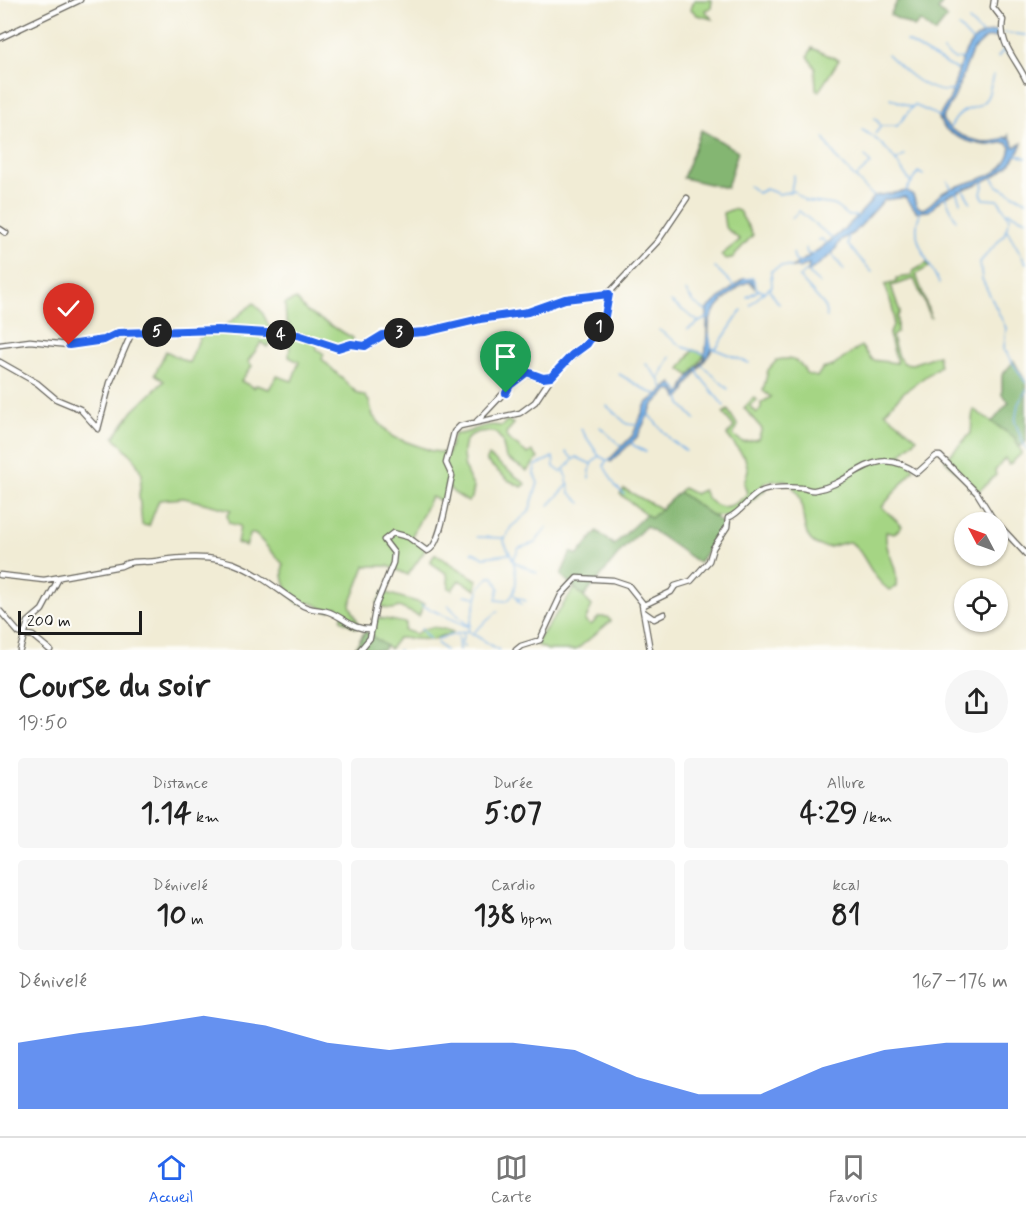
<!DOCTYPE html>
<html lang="fr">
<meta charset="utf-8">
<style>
body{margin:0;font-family:Mynerve,sans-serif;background:#f6f6f6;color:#222;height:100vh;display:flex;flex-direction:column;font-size:22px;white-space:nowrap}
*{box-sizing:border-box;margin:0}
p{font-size:20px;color:#767676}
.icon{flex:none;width:33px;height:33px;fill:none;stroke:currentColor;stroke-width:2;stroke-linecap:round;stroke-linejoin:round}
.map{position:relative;height:650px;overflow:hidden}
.side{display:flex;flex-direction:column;background:#fff;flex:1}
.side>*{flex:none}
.needle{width:39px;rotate:311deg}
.controls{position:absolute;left:954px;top:512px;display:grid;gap:12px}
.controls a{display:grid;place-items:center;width:54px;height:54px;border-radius:50%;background:#fff;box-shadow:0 2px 4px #0004;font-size:30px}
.scale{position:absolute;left:18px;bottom:15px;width:124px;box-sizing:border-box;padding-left:6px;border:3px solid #1c1c1c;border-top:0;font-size:16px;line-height:21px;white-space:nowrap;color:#1c1c1c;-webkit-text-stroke:4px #fdfcf7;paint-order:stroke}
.pin{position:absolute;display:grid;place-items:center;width:51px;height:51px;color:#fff;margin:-62px -26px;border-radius:50% 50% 50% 0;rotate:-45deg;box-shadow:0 0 6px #0007}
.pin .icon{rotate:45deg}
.km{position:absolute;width:30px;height:30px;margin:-15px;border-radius:50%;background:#222;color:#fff;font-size:16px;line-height:30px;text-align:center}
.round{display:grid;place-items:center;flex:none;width:63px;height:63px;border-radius:32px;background:#f6f6f6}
.headline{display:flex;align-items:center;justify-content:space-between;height:102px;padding:0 18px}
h1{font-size:33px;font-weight:700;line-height:45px}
.metrics{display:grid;grid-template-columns:repeat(3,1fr);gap:9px;height:102px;padding:6px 18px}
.metrics div{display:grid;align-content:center;border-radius:6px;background:#f6f6f6;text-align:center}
.metrics b{font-size:30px;font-weight:700}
.metrics small{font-size:16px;font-weight:400}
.metrics p{font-size:16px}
.chart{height:168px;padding:12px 18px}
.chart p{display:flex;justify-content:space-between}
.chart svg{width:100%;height:108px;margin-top:6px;fill:#2563eb;opacity:.7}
.tab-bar{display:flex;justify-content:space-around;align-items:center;height:84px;border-top:2px solid #e0e0e0;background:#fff;font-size:16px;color:#767676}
.tab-bar a{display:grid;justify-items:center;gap:3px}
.tab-bar .on{color:#2563eb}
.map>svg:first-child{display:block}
.green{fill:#a5d584;stroke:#607850;stroke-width:1.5}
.forest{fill:#84b672;stroke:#506947;stroke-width:1.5}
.water{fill:#76b0e7;stroke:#496682;stroke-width:1.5}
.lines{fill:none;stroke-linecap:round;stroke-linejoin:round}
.stream{stroke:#76b0e7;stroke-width:1.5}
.street-casing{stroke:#67655d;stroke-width:7}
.street{stroke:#fff;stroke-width:4.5}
.route-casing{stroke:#fff;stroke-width:12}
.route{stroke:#2563eb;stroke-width:8}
</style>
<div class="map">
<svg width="1026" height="650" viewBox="0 0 1026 650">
<rect width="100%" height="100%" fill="#fdfcf7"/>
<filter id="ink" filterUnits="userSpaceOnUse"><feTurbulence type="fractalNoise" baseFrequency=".0167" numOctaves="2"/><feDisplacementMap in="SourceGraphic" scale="12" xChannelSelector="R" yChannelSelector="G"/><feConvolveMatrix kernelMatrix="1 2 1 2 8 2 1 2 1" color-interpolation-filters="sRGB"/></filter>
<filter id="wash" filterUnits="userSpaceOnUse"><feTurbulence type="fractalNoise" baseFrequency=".008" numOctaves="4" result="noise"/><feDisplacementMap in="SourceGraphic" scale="24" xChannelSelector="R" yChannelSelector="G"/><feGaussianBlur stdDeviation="1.35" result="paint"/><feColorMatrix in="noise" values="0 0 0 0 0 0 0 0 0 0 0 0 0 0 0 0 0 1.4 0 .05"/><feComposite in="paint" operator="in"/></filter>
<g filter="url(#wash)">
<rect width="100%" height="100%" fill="#f1ecd5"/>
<path class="green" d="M 694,0 L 712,0 L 711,8 L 705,10 L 712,19 L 697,15 L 691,9 Z
M 812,48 L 839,60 L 819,91 L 816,89 L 815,68 L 808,56 Z
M 733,209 L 739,211 L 753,235 L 732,258 L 725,259 L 721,255 L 740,240 L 725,227 L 723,213 Z
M 927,263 L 929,267 L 916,274 L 931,318 L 914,279 L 891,286 L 900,312 L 897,317 L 897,332 L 892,337 L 898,357 L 904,363 L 912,364 L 938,355 L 940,366 L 904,392 L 885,412 L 917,438 L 901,454 L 914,469 L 882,507 L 902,526 L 894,534 L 886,532 C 884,554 899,563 896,587 L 889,590 C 868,575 865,551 850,542 C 842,542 835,547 827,547 C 799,546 806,516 800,498 C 797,490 791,485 785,480 L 765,482 L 762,486 L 765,490 L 732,517 L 713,516 L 679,492 L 683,488 L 695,494 L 703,490 C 713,513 732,510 747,494 L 744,483 L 748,470 L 745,458 L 727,435 L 734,427 L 723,413 L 728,410 L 738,426 L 733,435 L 743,442 L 758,439 L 762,429 L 744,408 L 754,397 L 757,400 L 750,406 L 757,413 L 761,408 L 761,403 L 771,397 L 763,391 L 768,370 L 777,360 C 791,357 802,361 806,374 L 817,377 L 822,369 L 833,366 L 861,346 L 872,360 L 897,363 L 889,335 C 899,318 890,301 885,285 L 896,282 L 897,278 L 912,276 L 913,271 Z
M 296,299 L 307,312 L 353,338 L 352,346 L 345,348 L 316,343 L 317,349 L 324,354 L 322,359 L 358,394 L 364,395 L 369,401 L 373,416 L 393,437 L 432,451 L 448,453 L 454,434 C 474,435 476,422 502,426 L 507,420 L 514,424 L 506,433 L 507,438 L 528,454 L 532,451 L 538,458 L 527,471 L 506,458 L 502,440 L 495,432 C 490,432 485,431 480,432 C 453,437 464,473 474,487 L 472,498 L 468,502 L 454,493 L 448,487 L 444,502 L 431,497 L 411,538 L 425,548 L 424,552 L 408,575 L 388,566 L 365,566 L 350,605 L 358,622 L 356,628 L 341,620 L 343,612 L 337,607 L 328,611 L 312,603 L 299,604 C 287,593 281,581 283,564 L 256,535 L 251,533 L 246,546 L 237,543 L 240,526 L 229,523 L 227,515 L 231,510 L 184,498 L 159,500 L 149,526 L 142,525 L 139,495 L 142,474 L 133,457 L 114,437 L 133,411 L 164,381 L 155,374 L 166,351 L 189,363 L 202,332 L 219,331 L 254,303 L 262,312 L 274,336 L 267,347 L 262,342 L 248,361 L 252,366 L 241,381 L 254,388 L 256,385 L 269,389 L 277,376 L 292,381 L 299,362 L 289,357 L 291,328 L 286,320 L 285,304 Z
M 693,350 L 705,354 L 690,376 L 680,369 Z
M 973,409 L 1015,438 L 1022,453 L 1009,465 L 1005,458 L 995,471 L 996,475 L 977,493 L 945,460 L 971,433 Z
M 489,456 L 526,484 L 522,487 L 508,480 L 486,461 Z
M 624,489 L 661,509 L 651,518 L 620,494 Z
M 435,554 L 477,580 L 476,590 L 459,580 L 452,590 L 449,588 L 447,574 L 430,562 Z
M 575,588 L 592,606 L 585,621 L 591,625 L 599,617 L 607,617 L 611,621 L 576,650 L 548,650 L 535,644 Z
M 383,592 L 424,604 L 419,616 L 399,607 C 391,611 384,609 377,603 Z
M 374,617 L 406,623 L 404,630 L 416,634 C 427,624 440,627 453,632 L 451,635 L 443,635 L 433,640 L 398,638 L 390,649 L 371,636 Z"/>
<path class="forest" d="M 898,0 L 944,0 L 938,10 L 947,18 L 935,33 L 920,21 L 914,27 L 890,15 Z
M 701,130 L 738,151 L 727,188 L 683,178 Z
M 1014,361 L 1026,383 L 1026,442 L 1019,447 L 1015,438 L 992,422 L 1009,402 L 1002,395 L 1002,375 Z
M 679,492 L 725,525 L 699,563 L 646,526 L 621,551 L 584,597 L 561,575 L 571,552 L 578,555 L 597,531 L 614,545 L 646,514 L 651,518 Z
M 365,631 L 386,646 L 383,650 L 354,650 Z"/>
<path class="water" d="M 999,31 L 999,37 L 986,38 L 972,51 L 954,98 L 942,119 C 950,135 988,150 1005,137 L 1008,139 L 1009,135 L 1015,147 L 1022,143 C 1010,180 973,183 943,198 C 937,201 935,207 929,211 L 917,212 L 905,197 L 884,200 L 855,232 L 841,240 L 832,254 L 808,272 L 809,264 L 799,268 L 792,267 C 824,248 852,226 875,196 L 907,191 L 913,195 L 917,206 L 922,209 C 932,206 935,197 944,192 C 967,179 1007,181 1011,147 L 1007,143 C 1001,142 994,145 988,145 C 972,144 943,135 939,118 C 941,111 947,105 950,98 C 961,71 960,32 999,31 Z
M 743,279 L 753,279 L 754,287 L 750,282 C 742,283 740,286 734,291 C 712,309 703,321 712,350 L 686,387 L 685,392 L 678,398 L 673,391 L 668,390 L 653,405 L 637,437 L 611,462 L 609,460 L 633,435 L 646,404 L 672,383 L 678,394 L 682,392 C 685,379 695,372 703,361 C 708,353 707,321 707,309 Z"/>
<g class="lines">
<path class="stream" d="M 969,21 L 983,35
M 959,27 L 973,42
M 1004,33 L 1026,35
M 999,36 L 1001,45 L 1009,56
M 906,41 L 957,70
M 943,51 L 955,60 L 963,58
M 887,54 C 902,69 930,97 954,90
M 998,57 L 1004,49
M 890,98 L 911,107
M 875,118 L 881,126
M 950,128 C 965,100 974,115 986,99 C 991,93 990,83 993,76
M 862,130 C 884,141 897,162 911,183 L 906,191
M 875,134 L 881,126 L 897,126 L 914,105 L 941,117
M 824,138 L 837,159 L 875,198
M 1016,154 L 1026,158
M 896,161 L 905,155
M 856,177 L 871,164 L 865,156
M 993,178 L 998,186 L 1026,201
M 948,182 L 952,189
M 984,182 L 981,194 L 984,199 L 998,200 L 1010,218 L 1004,235 L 980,262 L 982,279 L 1006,328 L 1004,349 L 1026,383
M 911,183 L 918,172 L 923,175
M 749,186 L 758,193 L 766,189 L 779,194 L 794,191 L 805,201 L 834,205 L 848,216 L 857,216
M 962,188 L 971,203
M 791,191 L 794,175
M 956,191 L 960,202
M 945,197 L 956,220
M 1008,212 L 1026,220
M 920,213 C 909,240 928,258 939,283
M 792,218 L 799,211 L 832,238
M 1007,230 L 1026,263
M 848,236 L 848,245 L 872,272
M 819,240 L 822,239 L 827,244
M 806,248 L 807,254 L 815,254
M 793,253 L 795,261 L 800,263
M 832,254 L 844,270
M 715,267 L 735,287
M 807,271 L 799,277 L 824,305 L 827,317
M 810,271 L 810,275 L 820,284
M 745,279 L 753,278 L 757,289 L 764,292 L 772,286 L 771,271 L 781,266 L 792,267
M 771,287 L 770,291 L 779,304
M 686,291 L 693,302 L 706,311
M 747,297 L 759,290
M 671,302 L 699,322 L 711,316
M 750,305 L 764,292
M 688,329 L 698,323
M 659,330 L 683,347 L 705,354
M 709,334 L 711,347
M 712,348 L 749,363
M 715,350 L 742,310
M 646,364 L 659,379
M 702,365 L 728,389
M 697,368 L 699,375 L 724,406
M 619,374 L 649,392 L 658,394
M 674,385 L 682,394
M 663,388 L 659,379 L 670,357
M 1026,390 L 1018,404 L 1015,422 L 1026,450
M 679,397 L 681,404 L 695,419
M 607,406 L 627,424 L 637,425
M 648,414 L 671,440 L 686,451
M 600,427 L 622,447
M 581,429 L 599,456
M 632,441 L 633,445 L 646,452
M 566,452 L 572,458
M 606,461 L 604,466 L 616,487 L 624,494
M 565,471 L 570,493 L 581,503
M 589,478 L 591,465
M 549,505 L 569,484
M 477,537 L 505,538
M 472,552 L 484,557 L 509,554
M 513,560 L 519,548 L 535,543 L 547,527
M 513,561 L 537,573
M 465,595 L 475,597
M 515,595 L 521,604
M 517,601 L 519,598 L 526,601
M 421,605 L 469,627
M 448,605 L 466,624 L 471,625
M 421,629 L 430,640
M 468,631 L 499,650
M 474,632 L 498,611
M 464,634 L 461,644 L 464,647
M 458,637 L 459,650
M 437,639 L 468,631 L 480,587 L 489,577 L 494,577 L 499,588 L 496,600 L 506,601 C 519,595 517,572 513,560 C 511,553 506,548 504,541 L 511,527 L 529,512 L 538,483 L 534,474 L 535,466 L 553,457 L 554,467 L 561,472 L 576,457 L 591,464 L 599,456 L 608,461 L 611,459
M 437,643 L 445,650
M 398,650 L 399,650"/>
</g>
</g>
<g filter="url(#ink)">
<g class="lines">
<g class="street-casing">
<path id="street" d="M 994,0 L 993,7 L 1003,20 C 998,43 1017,60 1026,80
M 0,38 L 80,0
M 0,229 L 6,233
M 0,345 L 30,341 L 69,345 L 104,340 L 127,332 L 218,330 L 298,335 L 338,348 L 351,344 L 370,345 L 383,335 L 423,333 L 480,319 L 528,312 L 565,299 L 609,294
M 0,362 L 37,383 L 56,399 L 80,409 L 98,429
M 477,421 C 493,406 507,387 525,374 L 543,378 L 551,377
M 98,429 L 110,383 L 132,332
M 998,524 L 1026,554
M 0,575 L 44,580 L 121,566 C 134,559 144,563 157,561 C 183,557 218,555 242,567 C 263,576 281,593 300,604 C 308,610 317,609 326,611 C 344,616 350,630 372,629
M 642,605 L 650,650
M 0,611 L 19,633 L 33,636 L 50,650
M 644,612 L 654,619 L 664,614
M 20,650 L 28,622 L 42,610 L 59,578
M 360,650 L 370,638 L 376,605 L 393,563 L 394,553 L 384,540 L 393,533 L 408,537 L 427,551 C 441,548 448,491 452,476 L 446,463 L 454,432 L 460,426 L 520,413 L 535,402 L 553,375 L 591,340 L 605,316 L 611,291 L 658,241 L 687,198
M 516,650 L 521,646 L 540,640 L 561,595 L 577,578 L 613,580 L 628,585 L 644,605 L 671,592 L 675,586 L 691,581 L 709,561 L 713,548 L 727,527 L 728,518 C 742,512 747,499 760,492 C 770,487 791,487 802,488 C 806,488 810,491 815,490 C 855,484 872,441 917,473 L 936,456 L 940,456 L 977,493 L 995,522"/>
</g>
<use href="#street" class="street"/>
</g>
</g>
<g class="lines" filter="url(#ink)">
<g class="route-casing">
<path id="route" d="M 69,345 L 104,340 L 118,333 L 218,330 L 298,335 L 338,348 L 351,344 L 365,346 L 383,335 L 425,332 L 480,319 L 528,312 L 565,299 L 609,294 L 605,316 L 587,344 L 572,355 L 551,377 L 543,378 L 527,372 L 510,385 L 506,393"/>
</g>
<use href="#route" class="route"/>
</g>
</svg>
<div class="controls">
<a><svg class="needle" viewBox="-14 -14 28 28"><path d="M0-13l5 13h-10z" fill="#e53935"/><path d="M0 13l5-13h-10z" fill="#767676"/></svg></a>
<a><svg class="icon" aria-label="locate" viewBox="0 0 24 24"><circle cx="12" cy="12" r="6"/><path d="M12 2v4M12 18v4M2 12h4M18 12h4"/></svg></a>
</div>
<div class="scale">200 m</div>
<div class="pin" style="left:506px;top:393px;background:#1e9e55"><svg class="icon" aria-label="arrive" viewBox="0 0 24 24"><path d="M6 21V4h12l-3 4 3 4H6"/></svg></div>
<div class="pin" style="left:69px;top:345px;background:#d93025"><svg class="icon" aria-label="check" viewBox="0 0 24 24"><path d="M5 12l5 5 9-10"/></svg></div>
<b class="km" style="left:599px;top:327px">1</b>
<b class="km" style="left:399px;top:333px">3</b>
<b class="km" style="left:281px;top:335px">4</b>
<b class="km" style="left:157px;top:332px">5</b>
</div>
<section class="side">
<div class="headline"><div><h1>Course du soir</h1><p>19:50</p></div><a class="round"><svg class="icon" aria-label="share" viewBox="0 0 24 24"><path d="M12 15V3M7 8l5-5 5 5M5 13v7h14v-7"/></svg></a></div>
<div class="metrics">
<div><p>Distance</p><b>1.14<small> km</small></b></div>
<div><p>Durée</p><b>5:07</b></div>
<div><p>Allure</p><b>4:29<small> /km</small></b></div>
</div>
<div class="metrics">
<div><p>Dénivelé</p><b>10<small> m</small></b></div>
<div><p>Cardio</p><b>138<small> bpm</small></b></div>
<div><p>kcal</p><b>81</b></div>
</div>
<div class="chart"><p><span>Dénivelé</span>167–176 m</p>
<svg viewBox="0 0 160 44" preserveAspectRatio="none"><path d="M0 44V17L10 13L20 10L30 6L40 10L50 17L60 20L70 17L80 17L90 20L100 31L110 38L120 38L130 27L140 20L150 17L160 17V44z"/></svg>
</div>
</section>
<nav class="tab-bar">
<a class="on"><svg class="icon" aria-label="home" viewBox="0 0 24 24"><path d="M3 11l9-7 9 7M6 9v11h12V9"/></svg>Accueil</a>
<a><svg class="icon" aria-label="map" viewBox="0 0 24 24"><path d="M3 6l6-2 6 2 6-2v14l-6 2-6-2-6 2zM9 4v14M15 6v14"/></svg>Carte</a>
<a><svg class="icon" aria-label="saved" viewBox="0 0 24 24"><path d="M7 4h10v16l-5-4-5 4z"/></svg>Favoris</a>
</nav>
